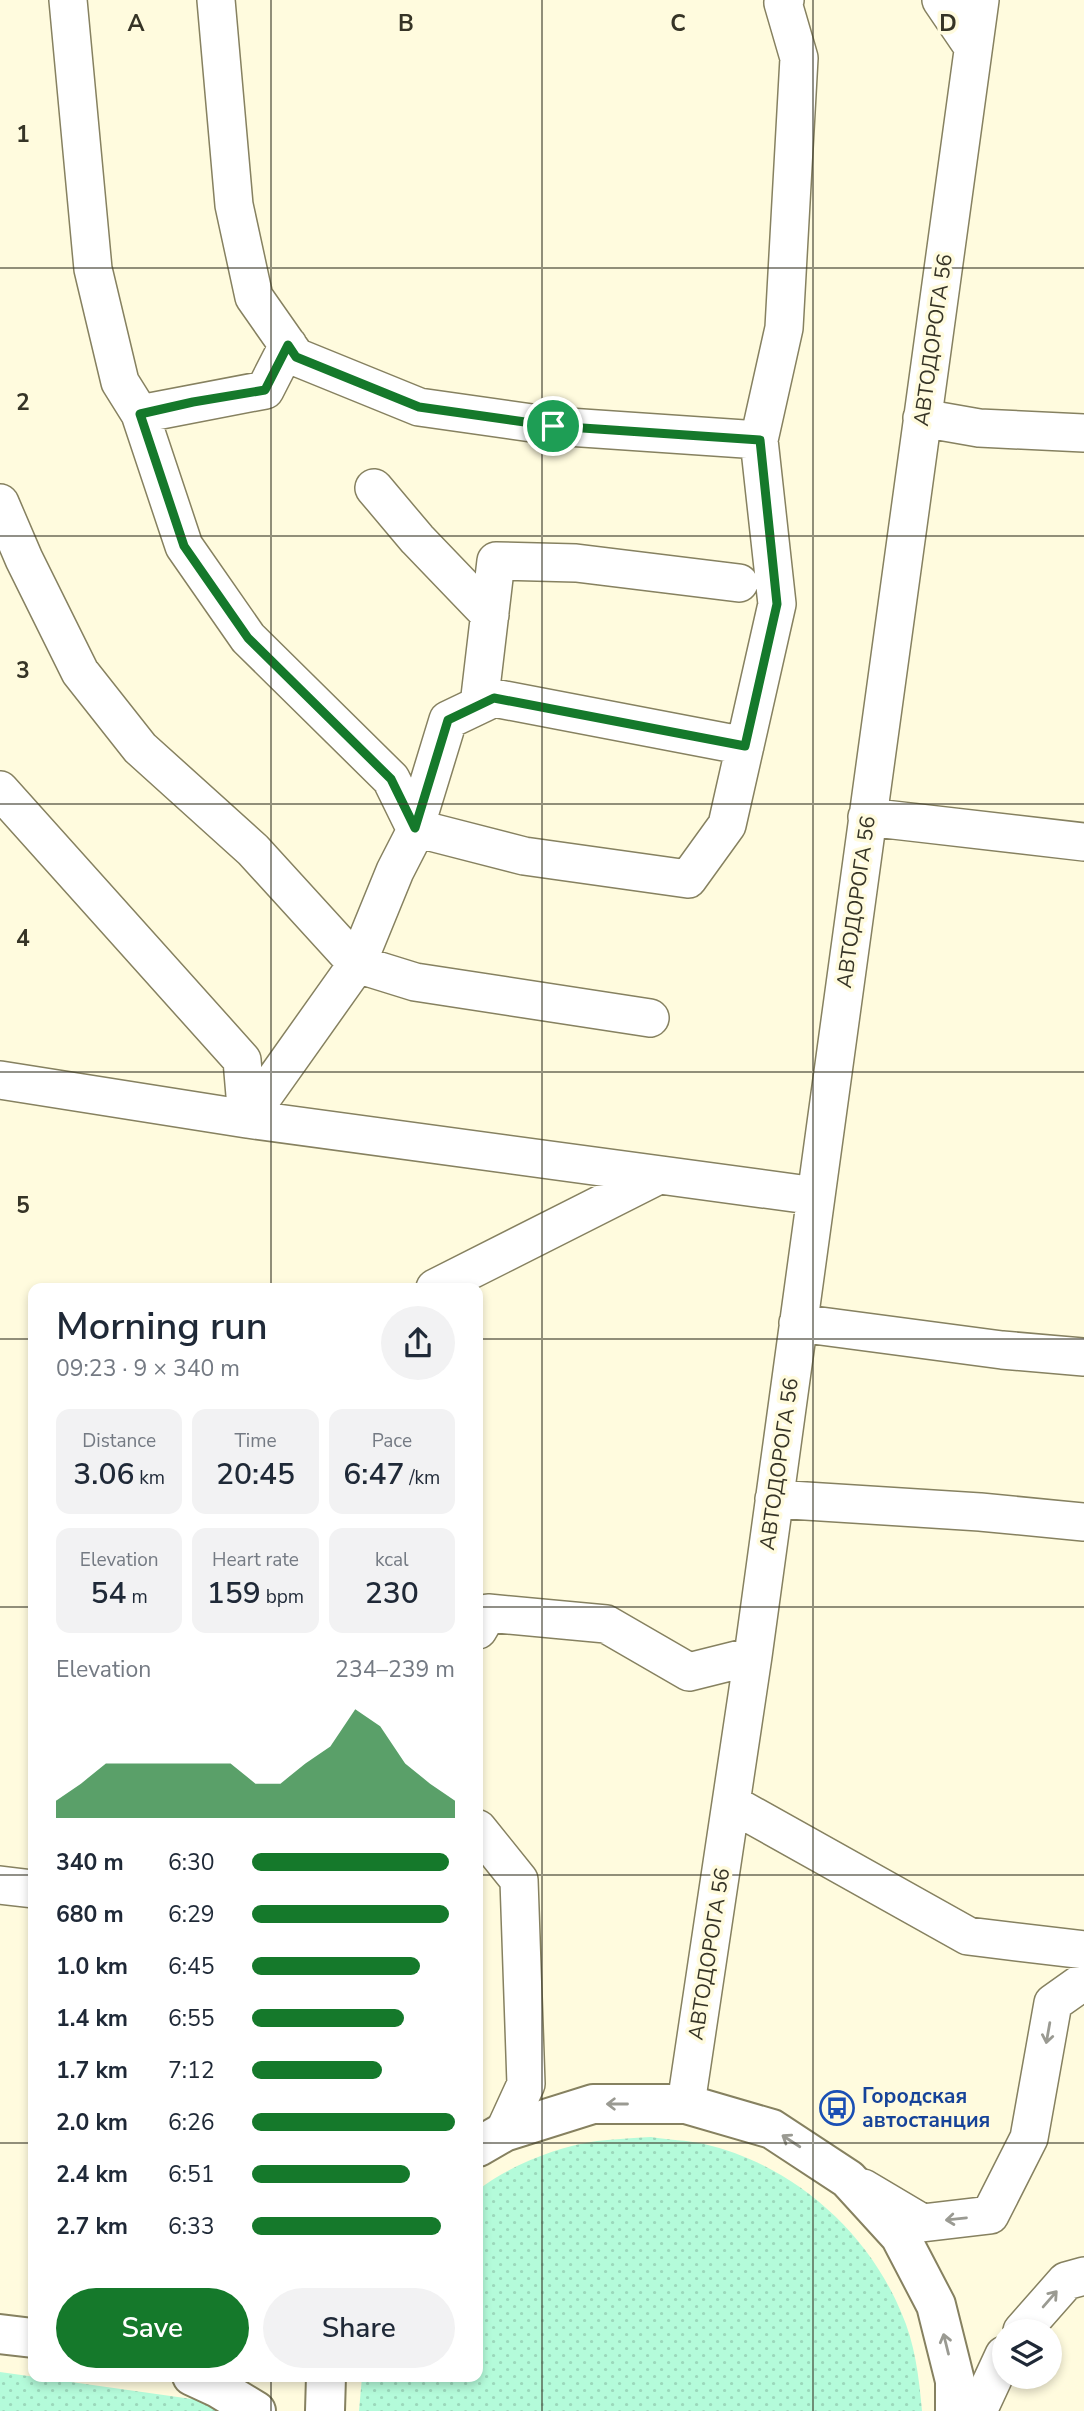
<!DOCTYPE html>
<meta charset="utf-8">
<style>
body{margin:0;font-family:"Nunito Sans",sans-serif;background:#f2f2f3;color:#1f2937;height:100vh;display:flex;flex-direction:column;font-size:26px;white-space:nowrap}
*{box-sizing:border-box;margin:0}
p{font-size:23px;color:#747a83}
.icon{flex:none;width:38px;height:38px;fill:none;stroke:currentColor;stroke-width:2;stroke-linecap:round;stroke-linejoin:round}
.map{position:relative;flex:1;overflow:hidden}
.panel{position:absolute;left:28px;top:1283px;width:455px;height:1099px;display:flex;flex-direction:column;background:#fff;border-radius:14px;box-shadow:0 4px 10px #0003}
.panel>*{flex:none}
.fabs{position:absolute;left:992px;top:2319px;display:grid;gap:14px}
.fabs a{display:grid;place-items:center;width:70px;height:70px;border-radius:50%;background:#fff;box-shadow:0 4px 10px #0003;font-size:35px}
.pin{position:absolute;display:grid;place-items:center;width:60px;height:60px;color:#fff;margin:-30px;border:4px solid #fff;border-radius:50%;box-shadow:0 2px 7px #0007}
.round{display:grid;place-items:center;flex:none;width:74px;height:74px;border-radius:37px;background:#f2f2f3}
.headline{display:flex;align-items:center;justify-content:space-between;height:119px;padding:0 28px}
h1{font-size:38px;font-weight:600;line-height:52px}
.stats{display:grid;grid-template-columns:repeat(3,1fr);gap:10px;height:119px;padding:7px 28px}
.stats div{display:grid;align-content:center;border-radius:14px;background:#f2f2f3;text-align:center}
.stats b{font-size:30px;font-weight:600}
.stats small{font-size:19px;font-weight:400}
.stats p{font-size:19px}
.chart{height:196px;padding:14px 28px}
.chart p{display:flex;justify-content:space-between}
.chart svg{width:100%;height:126px;margin-top:7px;fill:#15792b;opacity:.7}
.cta{display:flex;gap:14px;margin-top:auto;padding:14px 28px}
.cta a{flex:1;height:80px;border-radius:42px;background:#15792b;color:#fff;font-size:28px;font-weight:600;line-height:80px;text-align:center}
.cta a+a{background:#f2f2f3;color:#1f2937}
ul{padding:0 28px;list-style:none;font-size:23px}
li{display:grid;grid-template-columns:112px 84px 1fr;align-items:center;height:52px}
li i{height:18px;border-radius:9px;background:#15792b}
.map>svg:first-child{display:block}
.grass{fill:url(#grass-dots)}
.lines{fill:none;stroke-linecap:round;stroke-linejoin:round}
.minor-casing{stroke:#868160;stroke-width:40}
.major-casing{stroke:#868160;stroke-width:42}
.minor{stroke:#fff;stroke-width:37}
.major{stroke:#fff;stroke-width:38}
.oneway{stroke:#9a9a92}
.route-casing{stroke:#fff;stroke-width:14}
.route{stroke:#15792b;stroke-width:9}
.grid{fill:none;stroke:#363426;stroke-width:2;stroke-opacity:0.55}
.labels{text-anchor:middle;dominant-baseline:central;stroke-width:7;stroke-linejoin:round;paint-order:stroke}
.street-label{font-size:21px;fill:#363426;stroke:#fffbde}
.transit-label{font-size:21px;font-weight:bold;fill:#164399;stroke:#fffbde;text-anchor:start}
.grid-label{font-size:23px;text-anchor:middle;font-weight:bold;fill:#363426;stroke:#fffbde;stroke-width:7;stroke-linejoin:round;paint-order:stroke}
</style>
<div class="map">
<svg width="1084" height="2411" viewBox="0 0 1084 2411">
<defs>
<pattern id="grass-dots" width="8" height="8" patternUnits="userSpaceOnUse" patternTransform="scale(1.75)"><rect width="8" height="8" fill="#b4fbda"/><path d="M2 2h.1M6 6h.1" fill="none" stroke="#9bd8bb" stroke-width="1.8" stroke-linecap="round"/></pattern>
</defs>
<rect width="100%" height="100%" fill="#fffbde"/>
<path class="grass" d="M 651,2137 C 668,2140 687,2140 704,2144 C 791,2164 867,2230 901,2312 C 915,2343 919,2377 922,2411 L 359,2411 L 362,2377 L 478,2376 L 478,2190 C 508,2166 559,2146 597,2141 C 614,2139 633,2138 651,2137 Z
M 0,2372 L 199,2400 L 222,2411 L 0,2411 Z"/>
<g class="lines">
<g class="minor-casing">
<path id="minor" d="M 68,0 L 93,269 L 120,382 L 140,414 L 265,390 L 288,345
M 216,0 L 234,205 L 254,297 L 296,357 L 419,407 L 553,426 L 759,440 L 784,328 L 799,58 L 783,3 L 785,0
M 941,0 L 973,47
M 922,418 L 979,428 L 1084,433
M 374,488 L 417,539 L 490,615
M 0,503 L 24,559 L 80,672 L 140,748 L 253,850 L 357,964 L 415,982 L 650,1018
M 479,705 L 496,561 L 576,563 L 739,583
M 745,746 L 494,698 L 448,720 L 415,828 L 524,856 L 688,879 L 727,825 L 777,604 L 759,440
M 0,790 L 242,1060 L 247,1119 L 816,1196
M 867,817 L 1084,842
M 0,1080 L 247,1119 L 357,964 L 395,871 L 416,830 L 391,779 L 248,638 L 184,546 L 140,414
M 435,1288 L 659,1175
M 798,1323 L 1002,1350 L 1084,1357
M 774,1499 L 980,1512 L 1084,1522
M 478,1630 L 488,1613 L 606,1624 L 689,1672 L 753,1656
M 732,1804 L 968,1936 L 1084,1950
M 478,1829 L 519,1880 L 526,2084 L 504,2132
M 0,1885 L 33,1889
M 686,2104 L 753,1656 L 980,0
M 863,2188 L 922,2223 L 990,2215 L 1029,2138 L 1053,2003 L 1084,1981
M 1022,2331 L 1066,2281 L 1084,2276
M 978,2411 L 1004,2355"/>
</g>
<g class="major-casing">
<path id="major" d="M 478,2147 L 504,2132 L 593,2104 L 686,2104 L 772,2129 L 848,2179 L 900,2236 L 936,2305 L 955,2381 L 955,2411
M 0,2334 L 33,2338
M 192,2376 L 218,2388 L 256,2411
M 325,2411 L 326,2376"/>
</g>
<use href="#minor" class="minor"/>
<use href="#major" class="major"/>
</g>
<defs><path id="oneway-shaft" d="M-6 0H5M1.5-3L5.5 0L1.5 3" fill="none" stroke-width="1.6" stroke-linecap="round" stroke-linejoin="round" transform="scale(1.75)"/></defs>
<g class="oneway">
<use href="#oneway-shaft" transform="translate(1048 2033) rotate(100)"/>
<use href="#oneway-shaft" transform="translate(617 2104) rotate(180)"/>
<use href="#oneway-shaft" transform="translate(791 2141) rotate(-147)"/>
<use href="#oneway-shaft" transform="translate(956 2219) rotate(174)"/>
<use href="#oneway-shaft" transform="translate(1050 2299) rotate(-49)"/>
<use href="#oneway-shaft" transform="translate(946 2344) rotate(-104)"/>
</g>
<g class="lines">
<g class="route-casing">
<path id="route" d="M 288,345 L 296,357 L 419,407 L 553,426 L 760,440 L 777,604 L 745,746 L 494,698 L 448,720 L 415,828 L 391,779 L 248,638 L 184,546 L 140,414 L 193,402 L 265,390 Z"/>
</g>
<use href="#route" class="route"/>
</g>
<path class="grid" d="M 271,0 L 271,1288M 542,0 L 542,2411M 813,0 L 813,2411M 0,268 L 1084,268M 0,536 L 1084,536M 0,804 L 1084,804M 0,1072 L 1084,1072M 0,1339 L 33,1339M 478,1339 L 1084,1339M 0,1607 L 33,1607M 478,1607 L 1084,1607M 0,1875 L 33,1875M 478,1875 L 1084,1875M 0,2143 L 33,2143M 478,2143 L 1084,2143M 271,2376 L 271,2411"/>
<defs>
<g id="bus-ring" transform="scale(1.75)"><circle r="9.5" fill="#fffbde" stroke="#1a4fb4" stroke-width="1.5"/><path d="M-5-6H5V4H4V6H2V4H-2V6H-4V4H-5ZM-3.5-4V0h7V-4ZM-3.5 1.2v1.5H-2V1.2ZM2 1.2v1.5H3.5V1.2Z" fill="#1a4fb4"/></g>
</defs>
<g fill-rule="evenodd">
<use href="#bus-ring" x="837" y="2108"/>
</g>
<g class="labels">
<g class="street-label">
<text transform="translate(933 340) rotate(-82)">АВТОДОРОГА 56</text>
<text transform="translate(856 902) rotate(-82)">АВТОДОРОГА 56</text>
<text transform="translate(779 1464) rotate(-82)">АВТОДОРОГА 56</text>
<text transform="translate(709 1954) rotate(-81)">АВТОДОРОГА 56</text>
</g>
<g class="transit-label">
<text x="862" y="2096">Городская<tspan x="862" dy="24">автостанция</tspan></text>
</g>
</g>
<g class="grid-label">
<text x="136" y="31">A</text>
<text x="406" y="31">B</text>
<text x="678" y="31">C</text>
<text x="948" y="31">D</text>
<text x="23" y="142">1</text>
<text x="23" y="410">2</text>
<text x="23" y="678">3</text>
<text x="23" y="946">4</text>
<text x="23" y="1213">5</text>
</g>
</svg>
<div class="fabs">
<a><svg class="icon" aria-label="layers" viewBox="0 0 24 24"><path d="M12 4l9 5-9 5-9-5zM3 14l9 5 9-5"/></svg></a>
</div>
<div class="pin" style="left:553px;top:426px;background:#1e9e55"><svg class="icon" aria-label="arrive" viewBox="0 0 24 24"><path d="M6 21V4h12l-3 4 3 4H6"/></svg></div>
<section class="panel">
<div class="headline"><div><h1>Morning run</h1><p>09:23 · 9 × 340 m</p></div><a class="round"><svg class="icon" aria-label="share" viewBox="0 0 24 24"><path d="M12 15V3M7 8l5-5 5 5M5 13v7h14v-7"/></svg></a></div>
<div class="stats">
<div><p>Distance</p><b>3.06<small> km</small></b></div>
<div><p>Time</p><b>20:45</b></div>
<div><p>Pace</p><b>6:47<small> /km</small></b></div>
</div>
<div class="stats">
<div><p>Elevation</p><b>54<small> m</small></b></div>
<div><p>Heart rate</p><b>159<small> bpm</small></b></div>
<div><p>kcal</p><b>230</b></div>
</div>
<div class="chart"><p><span>Elevation</span>234–239 m</p>
<svg viewBox="0 0 160 44" preserveAspectRatio="none"><path d="M0 44V38L10 32L20 25L30 25L40 25L50 25L60 25L70 25L80 32L90 32L100 25L110 19L120 6L130 12L140 25L150 32L160 38V44z"/></svg>
</div>
<ul>
<li><b>340 m</b>6:30<i style="width:97%"></i></li>
<li><b>680 m</b>6:29<i style="width:97%"></i></li>
<li><b>1.0 km</b>6:45<i style="width:83%"></i></li>
<li><b>1.4 km</b>6:55<i style="width:75%"></i></li>
<li><b>1.7 km</b>7:12<i style="width:64%"></i></li>
<li><b>2.0 km</b>6:26<i style="width:100%"></i></li>
<li><b>2.4 km</b>6:51<i style="width:78%"></i></li>
<li><b>2.7 km</b>6:33<i style="width:93%"></i></li>
</ul>
<div class="cta"><a>Save</a><a>Share</a></div>
</section>
</div>
